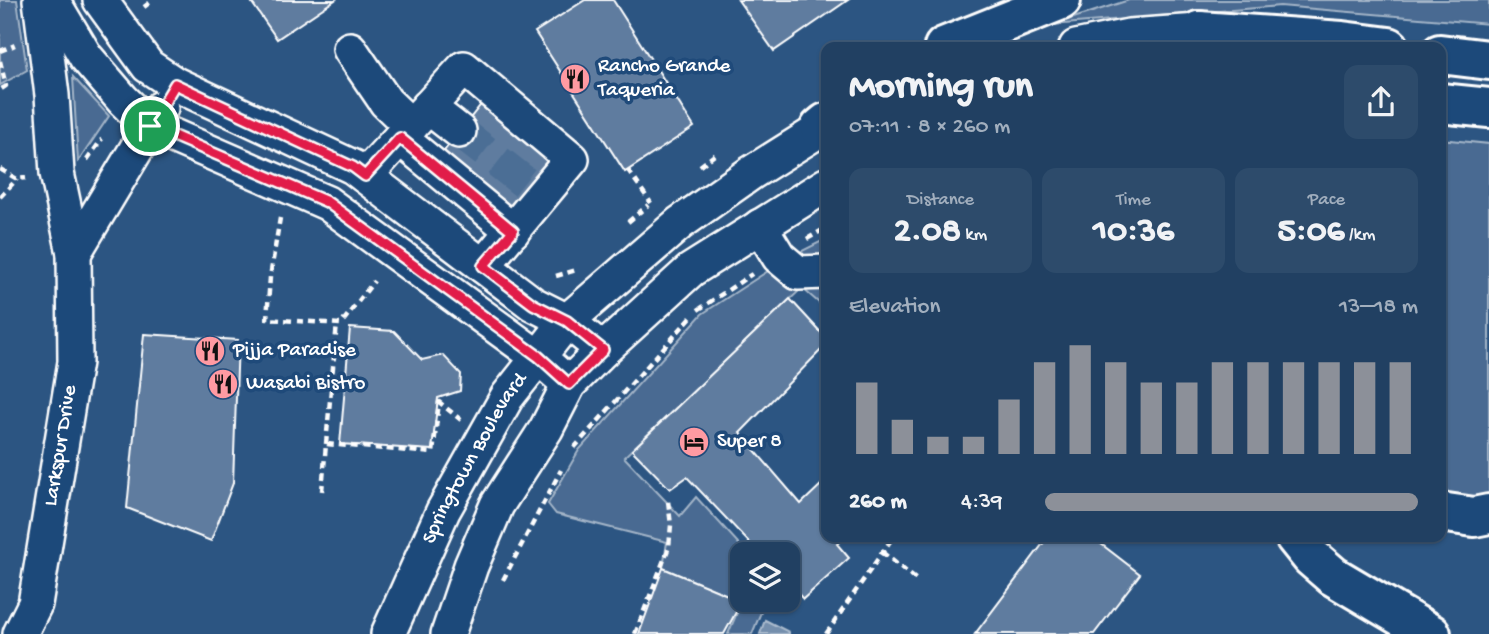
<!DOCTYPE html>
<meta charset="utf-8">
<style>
body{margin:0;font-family:"Gochi Hand",sans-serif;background:#2d4b6b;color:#f1f3f6;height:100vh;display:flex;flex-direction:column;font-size:26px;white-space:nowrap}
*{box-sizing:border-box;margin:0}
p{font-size:23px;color:#a2afbe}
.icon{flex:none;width:38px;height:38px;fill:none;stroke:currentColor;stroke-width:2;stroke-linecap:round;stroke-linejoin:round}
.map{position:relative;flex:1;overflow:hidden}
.side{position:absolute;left:821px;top:42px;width:625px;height:500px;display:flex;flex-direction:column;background:#214062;border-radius:14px;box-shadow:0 2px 5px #0004,0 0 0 2px #3e5977}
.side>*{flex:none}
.tools{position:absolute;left:730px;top:542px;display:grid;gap:14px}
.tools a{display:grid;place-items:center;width:70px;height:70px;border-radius:14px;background:#214062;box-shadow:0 2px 5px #0004,0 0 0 2px #3e5977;font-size:35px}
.pin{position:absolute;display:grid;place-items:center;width:60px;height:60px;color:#fff;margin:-30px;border:4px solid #fff;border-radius:50%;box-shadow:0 2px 7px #0007}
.round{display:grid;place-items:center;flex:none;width:74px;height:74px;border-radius:14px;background:#2d4b6b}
.head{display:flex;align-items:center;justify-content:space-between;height:119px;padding:0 28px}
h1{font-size:38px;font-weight:700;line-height:52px}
.figures{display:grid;grid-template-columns:repeat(3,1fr);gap:10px;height:119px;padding:7px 28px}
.figures div{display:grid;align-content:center;border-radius:14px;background:#2d4b6b;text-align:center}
.figures b{font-size:35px;font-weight:700}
.figures small{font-size:19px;font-weight:400}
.figures p{font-size:19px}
.chart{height:196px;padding:14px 28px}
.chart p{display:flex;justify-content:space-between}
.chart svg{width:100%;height:126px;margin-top:7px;stroke:#8c9099;stroke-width:6}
ul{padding:0 28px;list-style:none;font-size:23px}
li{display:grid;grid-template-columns:112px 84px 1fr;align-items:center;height:52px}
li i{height:18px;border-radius:9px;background:#8c9099}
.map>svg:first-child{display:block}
.green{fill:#486b92;stroke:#a4b5c8;stroke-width:2}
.water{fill:#748fad;stroke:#acbcce;stroke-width:2}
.building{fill:#5e7c9f;stroke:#fff;stroke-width:2}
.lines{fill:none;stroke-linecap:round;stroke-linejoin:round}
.minor-tunnel{stroke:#4c6e95;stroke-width:33;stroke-dasharray:33 17;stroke-linecap:butt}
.minor-casing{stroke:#fff;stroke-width:38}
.major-casing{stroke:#fff;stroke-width:44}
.highway-casing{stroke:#fff;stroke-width:44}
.path{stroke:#fff;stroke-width:4.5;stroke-dasharray:7 5;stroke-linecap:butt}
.minor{stroke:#1f4a7a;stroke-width:33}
.major{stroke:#1f4a7a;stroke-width:38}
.highway{stroke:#1f4a7a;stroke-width:38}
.route-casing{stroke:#fff;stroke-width:14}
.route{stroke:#e11d48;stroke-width:9}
.labels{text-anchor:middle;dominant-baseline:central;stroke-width:7;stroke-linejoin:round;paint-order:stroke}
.poi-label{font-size:21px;fill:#fff;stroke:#1f4a7a;text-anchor:start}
.street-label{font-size:21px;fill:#fff;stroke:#1f4a7a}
</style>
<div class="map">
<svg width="1489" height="634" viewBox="0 0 1489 634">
<rect width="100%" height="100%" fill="#2c5582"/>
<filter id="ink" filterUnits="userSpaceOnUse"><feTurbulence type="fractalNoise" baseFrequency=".0143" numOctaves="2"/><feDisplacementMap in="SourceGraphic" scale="14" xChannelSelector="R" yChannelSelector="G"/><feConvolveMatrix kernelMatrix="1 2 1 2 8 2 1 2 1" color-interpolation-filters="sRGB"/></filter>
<g filter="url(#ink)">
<path class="green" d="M 0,0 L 17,0 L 27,70 L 0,85 Z
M 1129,0 L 1489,0 L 1489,24 L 1280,6 L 1052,25 Z
M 73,77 L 109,116 L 78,162 Z
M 1440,139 L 1489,144 L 1489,500 L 1440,501 Z
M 826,239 L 826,309 L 802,288 L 624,457 L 680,516 L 696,497 L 749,555 L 742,555 L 742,600 L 766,600 L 752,634 L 728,634 L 742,601 L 663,568 L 667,542 L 556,514 L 548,504 L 579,450 L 702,314 L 788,258 Z"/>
<path class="water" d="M 765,620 L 789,632 L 789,634 L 760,634 Z"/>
<path class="building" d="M 250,0 L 335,0 L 277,39 Z
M 585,0 L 613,0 L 694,127 L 625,172 L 535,32 Z
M 738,0 L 848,0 L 774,51 Z
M 483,102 L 555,160 L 505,223 L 433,165 Z
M 790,299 L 826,338 L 826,345 L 740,433 L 801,504 L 826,480 L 826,537 L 844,537 L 837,544 L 849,558 L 803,599 L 788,583 L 788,555 L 761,555 L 687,477 L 670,489 L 632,450 Z
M 350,328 L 394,331 L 422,360 L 443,355 L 461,374 L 460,391 L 438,398 L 432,450 L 340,444 Z
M 144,334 L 238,340 L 233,483 L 211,541 L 127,508 Z
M 1048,537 L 1092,537 L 1140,574 L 1094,634 L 975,634 Z
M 663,568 L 742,601 L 724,634 L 639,634 Z"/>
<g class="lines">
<path class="minor-tunnel" d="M 459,131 L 533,189"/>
<g class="minor-casing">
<g id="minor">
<path d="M 52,0 L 86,57 L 123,100 L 150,126 L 327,203 L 538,357 L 569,384"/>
<path d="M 100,0 L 148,66 L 175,84 L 353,167 L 533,304 L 567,321 L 603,350"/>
<path d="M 1076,47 L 1129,36 L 1199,31"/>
<path d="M 350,49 L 386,102 L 411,126"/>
<path d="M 428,107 L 459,131"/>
<path d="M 400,138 L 513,231"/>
<path d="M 365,176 L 464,68 L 572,159 L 483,266"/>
<path d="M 760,226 L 779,257 L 798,273 L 826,272"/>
<path d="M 74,253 L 161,108"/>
<path id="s1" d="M 20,634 L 35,604 L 75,362 L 74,253 L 57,173 L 52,95 L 40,0"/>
<path id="s2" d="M 388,634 L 443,511 L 507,397 L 567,321 L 680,223 L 751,173 L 826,126"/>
<path d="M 448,634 L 471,566 L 497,505 L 546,429 L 569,384 L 603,350 L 691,270 L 826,185"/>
</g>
</g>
<g class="major-casing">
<path id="major" d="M 1199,31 L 1342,41 L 1389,47
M 1440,54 L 1489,60
M 1440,103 L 1489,108"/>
</g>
<g class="highway-casing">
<path id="highway" d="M 944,47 L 1061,0
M 1198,47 L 1199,31
M 820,128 L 826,123
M 1440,512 L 1474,517 L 1489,514
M 1295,537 L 1311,557 L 1333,576 L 1431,634"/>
</g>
<path class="path" d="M 144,7 L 153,0
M 0,51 L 15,45
M 0,61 L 6,86 L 0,90
M 87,160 L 102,139
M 700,166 L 717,153
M 0,169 L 17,179 L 26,178
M 628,170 L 651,203
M 0,197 L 17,179
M 280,218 L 270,277 L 267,319 L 341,324 L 374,281
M 628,222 L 648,205
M 807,239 L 826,228
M 556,276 L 576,270
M 698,310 L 752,274
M 326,444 L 337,323
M 574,448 L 692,316
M 322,491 L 326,444 L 433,453 L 439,402 L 461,420
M 882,552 L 919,582
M 503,580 L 561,470
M 635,634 L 669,547 L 671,525 L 668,501
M 826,634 L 893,537"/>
<use href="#minor" class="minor"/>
<use href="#major" class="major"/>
<use href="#highway" class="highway"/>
</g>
</g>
<g class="lines" filter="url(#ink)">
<g class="route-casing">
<path id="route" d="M 175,84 L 353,167 L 365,176 L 400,138 L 513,231 L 483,266 L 533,304 L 567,321 L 603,350 L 569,384 L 538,356 L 327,202 L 150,126 Z"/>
</g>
<use href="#route" class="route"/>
</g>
<defs>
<g id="restaurant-disc" transform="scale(1.575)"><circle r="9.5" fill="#ff9aa2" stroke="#1f4a7a"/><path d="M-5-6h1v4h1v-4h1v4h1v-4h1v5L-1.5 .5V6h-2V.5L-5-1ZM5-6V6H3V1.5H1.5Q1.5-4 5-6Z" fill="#111"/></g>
<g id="hotel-disc" transform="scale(1.575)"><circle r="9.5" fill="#ff9aa2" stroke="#1f4a7a"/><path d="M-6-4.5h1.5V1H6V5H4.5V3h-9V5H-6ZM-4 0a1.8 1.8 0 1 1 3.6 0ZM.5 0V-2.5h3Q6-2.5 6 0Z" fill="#111"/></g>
</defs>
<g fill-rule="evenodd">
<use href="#restaurant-disc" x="575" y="79"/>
<use href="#restaurant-disc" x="210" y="351"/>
<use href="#restaurant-disc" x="223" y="384"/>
<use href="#hotel-disc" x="694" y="442"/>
</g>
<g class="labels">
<g class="poi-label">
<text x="598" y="67">Rancho Grande<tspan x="598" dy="24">Taqueria</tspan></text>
<text x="233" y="351">Pijja Paradise</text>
<text x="246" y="384">Wasabi Bistro</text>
<text x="717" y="442">Super 8</text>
</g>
<g class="street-label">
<text stroke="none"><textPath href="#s1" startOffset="194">Larkspur Drive</textPath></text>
<text stroke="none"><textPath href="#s2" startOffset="196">Springtown Boulevard</textPath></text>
</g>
</g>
</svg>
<div class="tools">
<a><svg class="icon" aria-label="layers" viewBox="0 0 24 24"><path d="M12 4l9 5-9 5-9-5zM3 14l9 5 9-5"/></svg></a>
</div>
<div class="pin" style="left:150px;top:126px;background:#1e9e55"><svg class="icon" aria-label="arrive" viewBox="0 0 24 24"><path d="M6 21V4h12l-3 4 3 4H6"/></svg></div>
<section class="side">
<div class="head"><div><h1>Morning run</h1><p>07:11 · 8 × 260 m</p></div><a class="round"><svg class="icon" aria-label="share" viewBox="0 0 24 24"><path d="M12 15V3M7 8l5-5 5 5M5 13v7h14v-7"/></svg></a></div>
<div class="figures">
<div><p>Distance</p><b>2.08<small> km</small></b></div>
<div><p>Time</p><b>10:36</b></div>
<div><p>Pace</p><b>5:06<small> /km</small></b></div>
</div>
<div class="chart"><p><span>Elevation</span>13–18 m</p>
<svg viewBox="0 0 160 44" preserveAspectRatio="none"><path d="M5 44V19M15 44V32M25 44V38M35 44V38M45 44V25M55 44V12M65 44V6M75 44V12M85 44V19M95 44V19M105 44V12M115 44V12M125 44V12M135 44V12M145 44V12M155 44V12"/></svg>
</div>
<ul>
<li><b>260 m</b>4:39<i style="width:100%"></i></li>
</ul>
</section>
</div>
